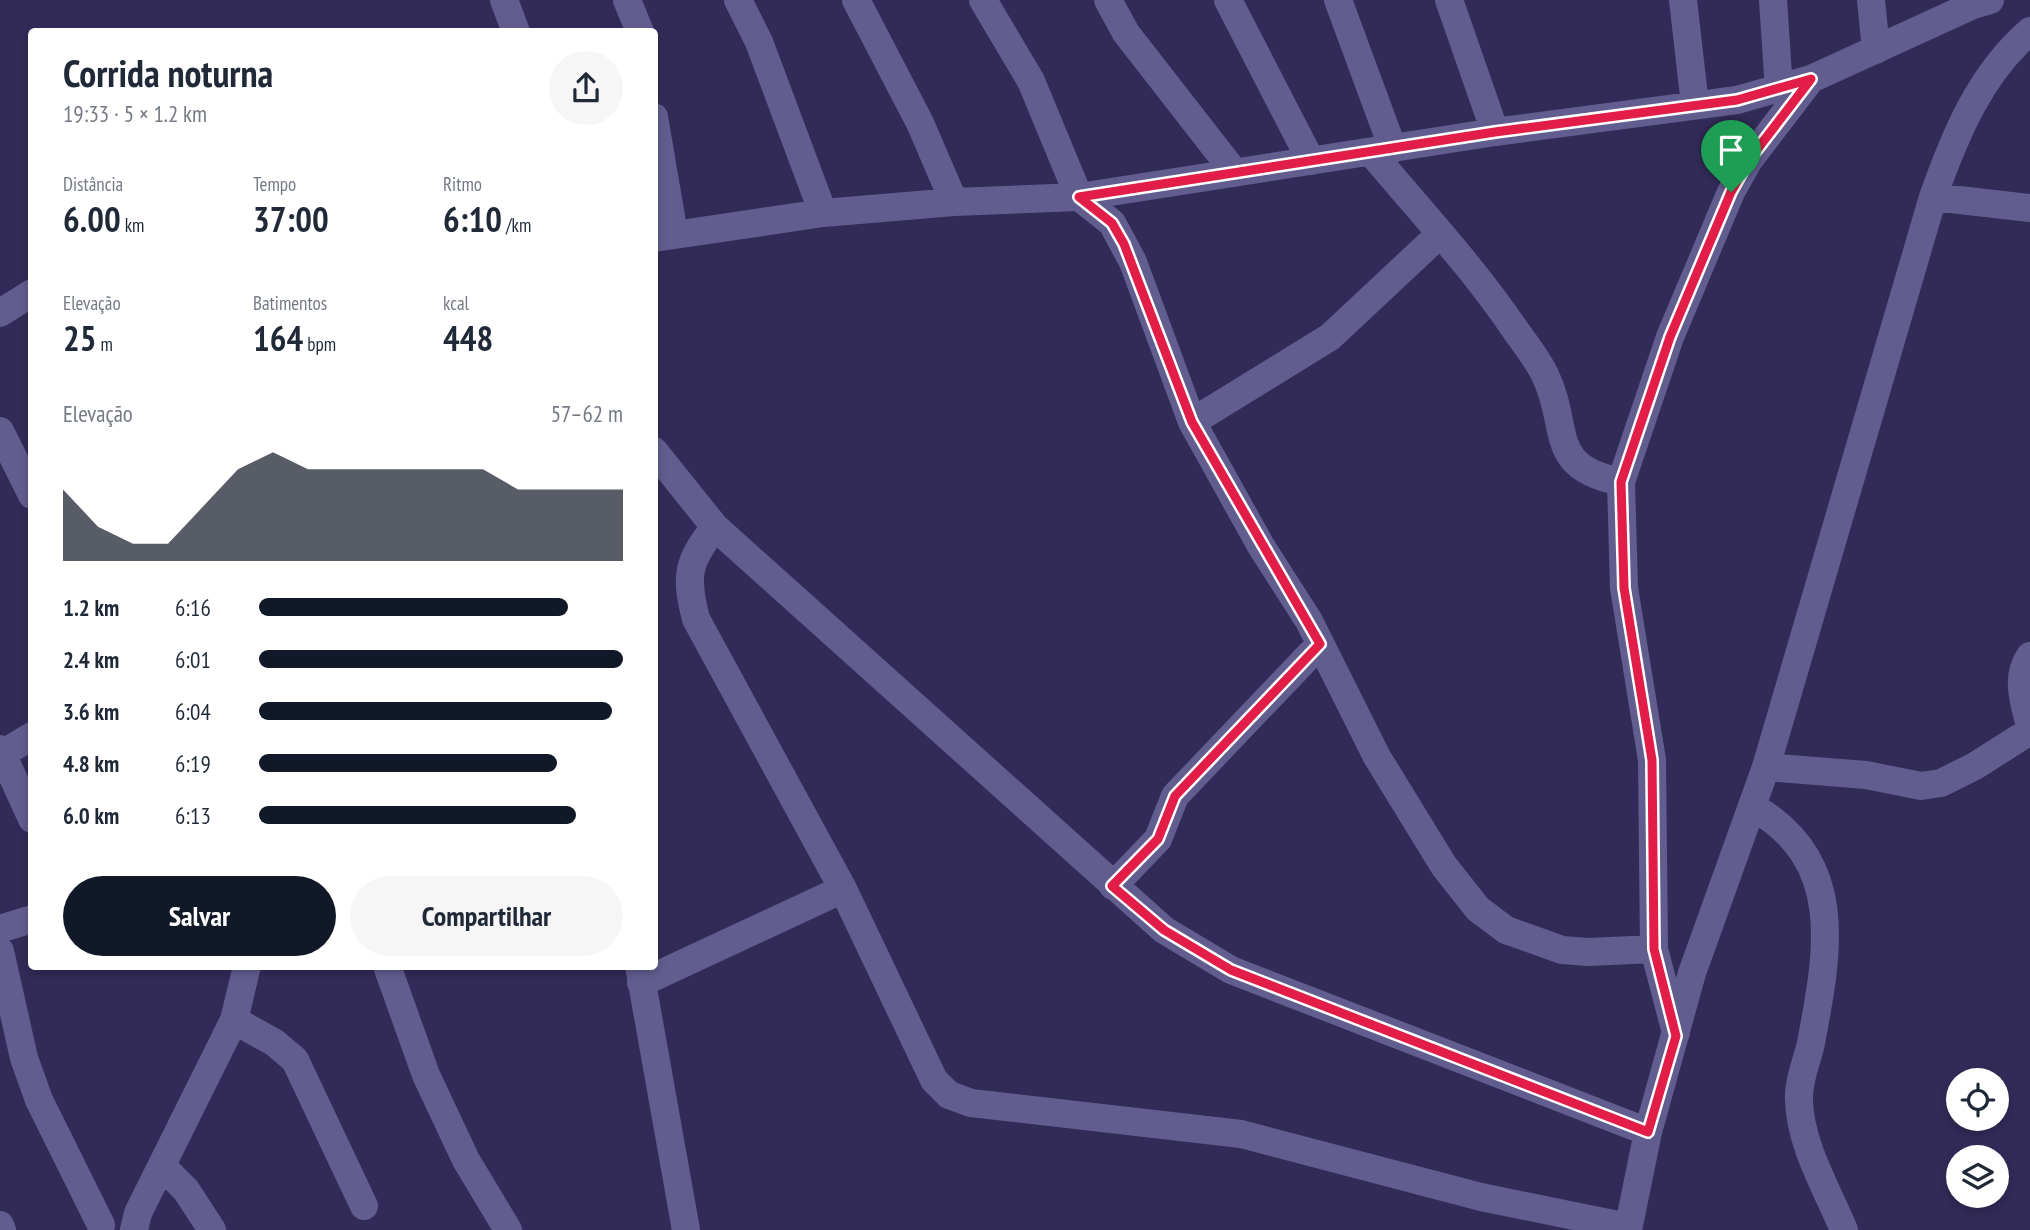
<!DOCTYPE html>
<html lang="pt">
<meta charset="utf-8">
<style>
body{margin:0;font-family:"PT Sans Narrow",sans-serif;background:#f6f6f7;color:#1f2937;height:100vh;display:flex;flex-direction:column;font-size:26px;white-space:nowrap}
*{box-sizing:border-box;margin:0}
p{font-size:23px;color:#747a83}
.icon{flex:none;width:38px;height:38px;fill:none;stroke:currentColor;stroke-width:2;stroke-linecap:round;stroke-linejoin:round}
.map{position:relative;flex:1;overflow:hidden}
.panel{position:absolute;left:28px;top:28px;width:630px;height:942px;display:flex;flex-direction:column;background:#fff;border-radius:7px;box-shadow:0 4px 10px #0003}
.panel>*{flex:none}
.tools{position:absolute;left:1946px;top:1068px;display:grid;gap:14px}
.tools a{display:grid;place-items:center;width:63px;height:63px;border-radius:50%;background:#fff;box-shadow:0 4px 10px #0003;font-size:35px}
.pin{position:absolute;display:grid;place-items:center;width:60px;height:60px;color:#fff;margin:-72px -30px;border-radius:50% 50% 50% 0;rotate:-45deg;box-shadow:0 0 7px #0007}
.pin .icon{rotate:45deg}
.round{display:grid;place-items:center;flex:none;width:74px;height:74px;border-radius:37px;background:#f6f6f7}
.headline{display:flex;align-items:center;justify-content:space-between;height:119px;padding:0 35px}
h1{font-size:38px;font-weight:800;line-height:52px}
.stats{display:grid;grid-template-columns:repeat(3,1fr);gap:10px;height:119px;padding:7px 35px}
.stats div{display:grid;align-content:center}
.stats b{font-size:35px;font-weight:800}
.stats small{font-size:19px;font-weight:400}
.stats p{font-size:19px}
.chart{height:196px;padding:14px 35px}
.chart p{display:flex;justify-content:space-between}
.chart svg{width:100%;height:126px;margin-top:7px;fill:#111827;opacity:.7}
.primary-button{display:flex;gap:14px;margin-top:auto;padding:14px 35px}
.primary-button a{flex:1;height:80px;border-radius:42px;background:#111827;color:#fff;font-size:28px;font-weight:800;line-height:80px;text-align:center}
.primary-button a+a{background:#f6f6f7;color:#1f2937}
ul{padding:0 35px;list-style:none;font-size:23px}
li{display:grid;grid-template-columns:112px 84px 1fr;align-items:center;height:52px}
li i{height:18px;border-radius:9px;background:#111827}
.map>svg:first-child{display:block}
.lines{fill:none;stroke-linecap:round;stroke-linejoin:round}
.minor{stroke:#625d8f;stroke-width:28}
.route-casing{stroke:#fff;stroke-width:14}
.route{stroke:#e11d48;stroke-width:9}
</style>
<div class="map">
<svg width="2030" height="1230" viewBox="0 0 2030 1230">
<rect width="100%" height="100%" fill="#322b58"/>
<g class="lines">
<path class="minor" d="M 504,0 L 516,32
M 627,0 L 640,32
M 738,0 L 759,42 L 823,213
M 856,0 L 920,123 L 954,202
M 983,0 L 1031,81 L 1079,197 L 1112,223 L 1133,262 L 1192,422 L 1261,546 L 1309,621 L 1377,757 L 1444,866 L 1478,909 L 1506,930 L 1562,950 L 1588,952 L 1654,949
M 1108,0 L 1126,33 L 1235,173
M 1228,0 L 1311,161
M 1338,0 L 1393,149
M 1449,0 L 1495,132
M 1683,0 L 1695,105
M 1773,0 L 1779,90
M 1871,0 L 1876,50
M 654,117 L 674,234
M 1371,152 C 1420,211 1473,267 1516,331 C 1526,345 1538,360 1545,375 C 1571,428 1545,467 1621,482
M 1933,197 L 2030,208
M 654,238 L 823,213 L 954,202 L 1079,197 L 1495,132 L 1737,100 L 1811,79 L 1973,5 L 1990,0
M 0,313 L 32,293
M 1192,422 L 1330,337 L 1440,234
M 0,431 L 32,495
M 654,451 L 715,527 L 1164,930 L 1231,970 L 1648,1132
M 715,527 C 687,562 685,576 696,619 L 843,889 L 934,1080 L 949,1095 L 971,1103 L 1241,1134 L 1481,1197 L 1628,1227
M 2030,656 C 2015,678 2024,702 2030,726
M 0,749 L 32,819
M 2,754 L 32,736
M 1766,767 L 1866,775 L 1921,786 L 1941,783 L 1975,766 L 2030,731
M 1753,807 C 1847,861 1828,952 1811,1043 C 1807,1061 1798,1081 1799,1100 C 1800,1145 1827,1189 1844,1230
M 1113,886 L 1158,839 L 1175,796 L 1320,644
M 0,929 L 32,919
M 0,951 L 24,1058 L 39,1100 L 101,1225
M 387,966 L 426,1075 L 466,1160 L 508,1230
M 639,966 L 686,1230
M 641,983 L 843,889
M 234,1020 L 275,1043 L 295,1060 L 364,1206
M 1676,1033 L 1654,949 L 1652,760 L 1624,588 L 1621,482 L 1670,337 L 1731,192 L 1749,160 L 1811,79
M 163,1167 L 186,1190 L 212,1230
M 0,1225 L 2,1230
M 134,1230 L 138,1213 L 234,1020 L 247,966
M 1628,1230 L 1648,1132 L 1692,973 L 1766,767 L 1933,197 C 1955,135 1980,74 2030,31"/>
</g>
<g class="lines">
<g class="route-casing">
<path id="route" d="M 1811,79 L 1749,160 L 1731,192 L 1670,337 L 1621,482 L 1624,588 L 1652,760 L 1654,949 L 1676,1036 L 1648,1132 L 1231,970 L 1164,930 L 1112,886 L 1158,839 L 1175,796 L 1320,644 L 1192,422 L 1124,244 L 1112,223 L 1079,197 L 1495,132 L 1737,100 Z"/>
</g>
<use href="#route" class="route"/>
</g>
</svg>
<div class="tools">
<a><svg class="icon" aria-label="locate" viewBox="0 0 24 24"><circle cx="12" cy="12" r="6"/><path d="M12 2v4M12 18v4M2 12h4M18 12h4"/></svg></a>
<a><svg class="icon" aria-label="layers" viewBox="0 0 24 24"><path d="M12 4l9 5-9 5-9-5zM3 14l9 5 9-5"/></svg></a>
</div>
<div class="pin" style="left:1731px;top:192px;background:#1e9e55"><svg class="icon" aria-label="arrive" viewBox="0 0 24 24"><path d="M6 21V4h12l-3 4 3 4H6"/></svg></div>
<section class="panel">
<div class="headline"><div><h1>Corrida noturna</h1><p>19:33 · 5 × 1.2 km</p></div><a class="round"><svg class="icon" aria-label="share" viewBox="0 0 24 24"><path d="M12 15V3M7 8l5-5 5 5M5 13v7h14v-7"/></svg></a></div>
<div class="stats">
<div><p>Distância</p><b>6.00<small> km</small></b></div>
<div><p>Tempo</p><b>37:00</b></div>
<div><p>Ritmo</p><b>6:10<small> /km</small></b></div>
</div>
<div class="stats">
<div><p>Elevação</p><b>25<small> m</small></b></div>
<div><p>Batimentos</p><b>164<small> bpm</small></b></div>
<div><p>kcal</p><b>448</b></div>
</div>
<div class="chart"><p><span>Elevação</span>57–62 m</p>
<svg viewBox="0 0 160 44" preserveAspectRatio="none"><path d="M0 44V19L10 32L20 38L30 38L40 25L50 12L60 6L70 12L80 12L90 12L100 12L110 12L120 12L130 19L140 19L150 19L160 19V44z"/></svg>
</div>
<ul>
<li><b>1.2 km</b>6:16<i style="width:85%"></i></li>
<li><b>2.4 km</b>6:01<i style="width:100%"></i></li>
<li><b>3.6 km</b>6:04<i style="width:97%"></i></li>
<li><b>4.8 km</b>6:19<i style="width:82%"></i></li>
<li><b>6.0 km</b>6:13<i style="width:87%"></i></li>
</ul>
<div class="primary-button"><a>Salvar</a><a>Compartilhar</a></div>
</section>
</div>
